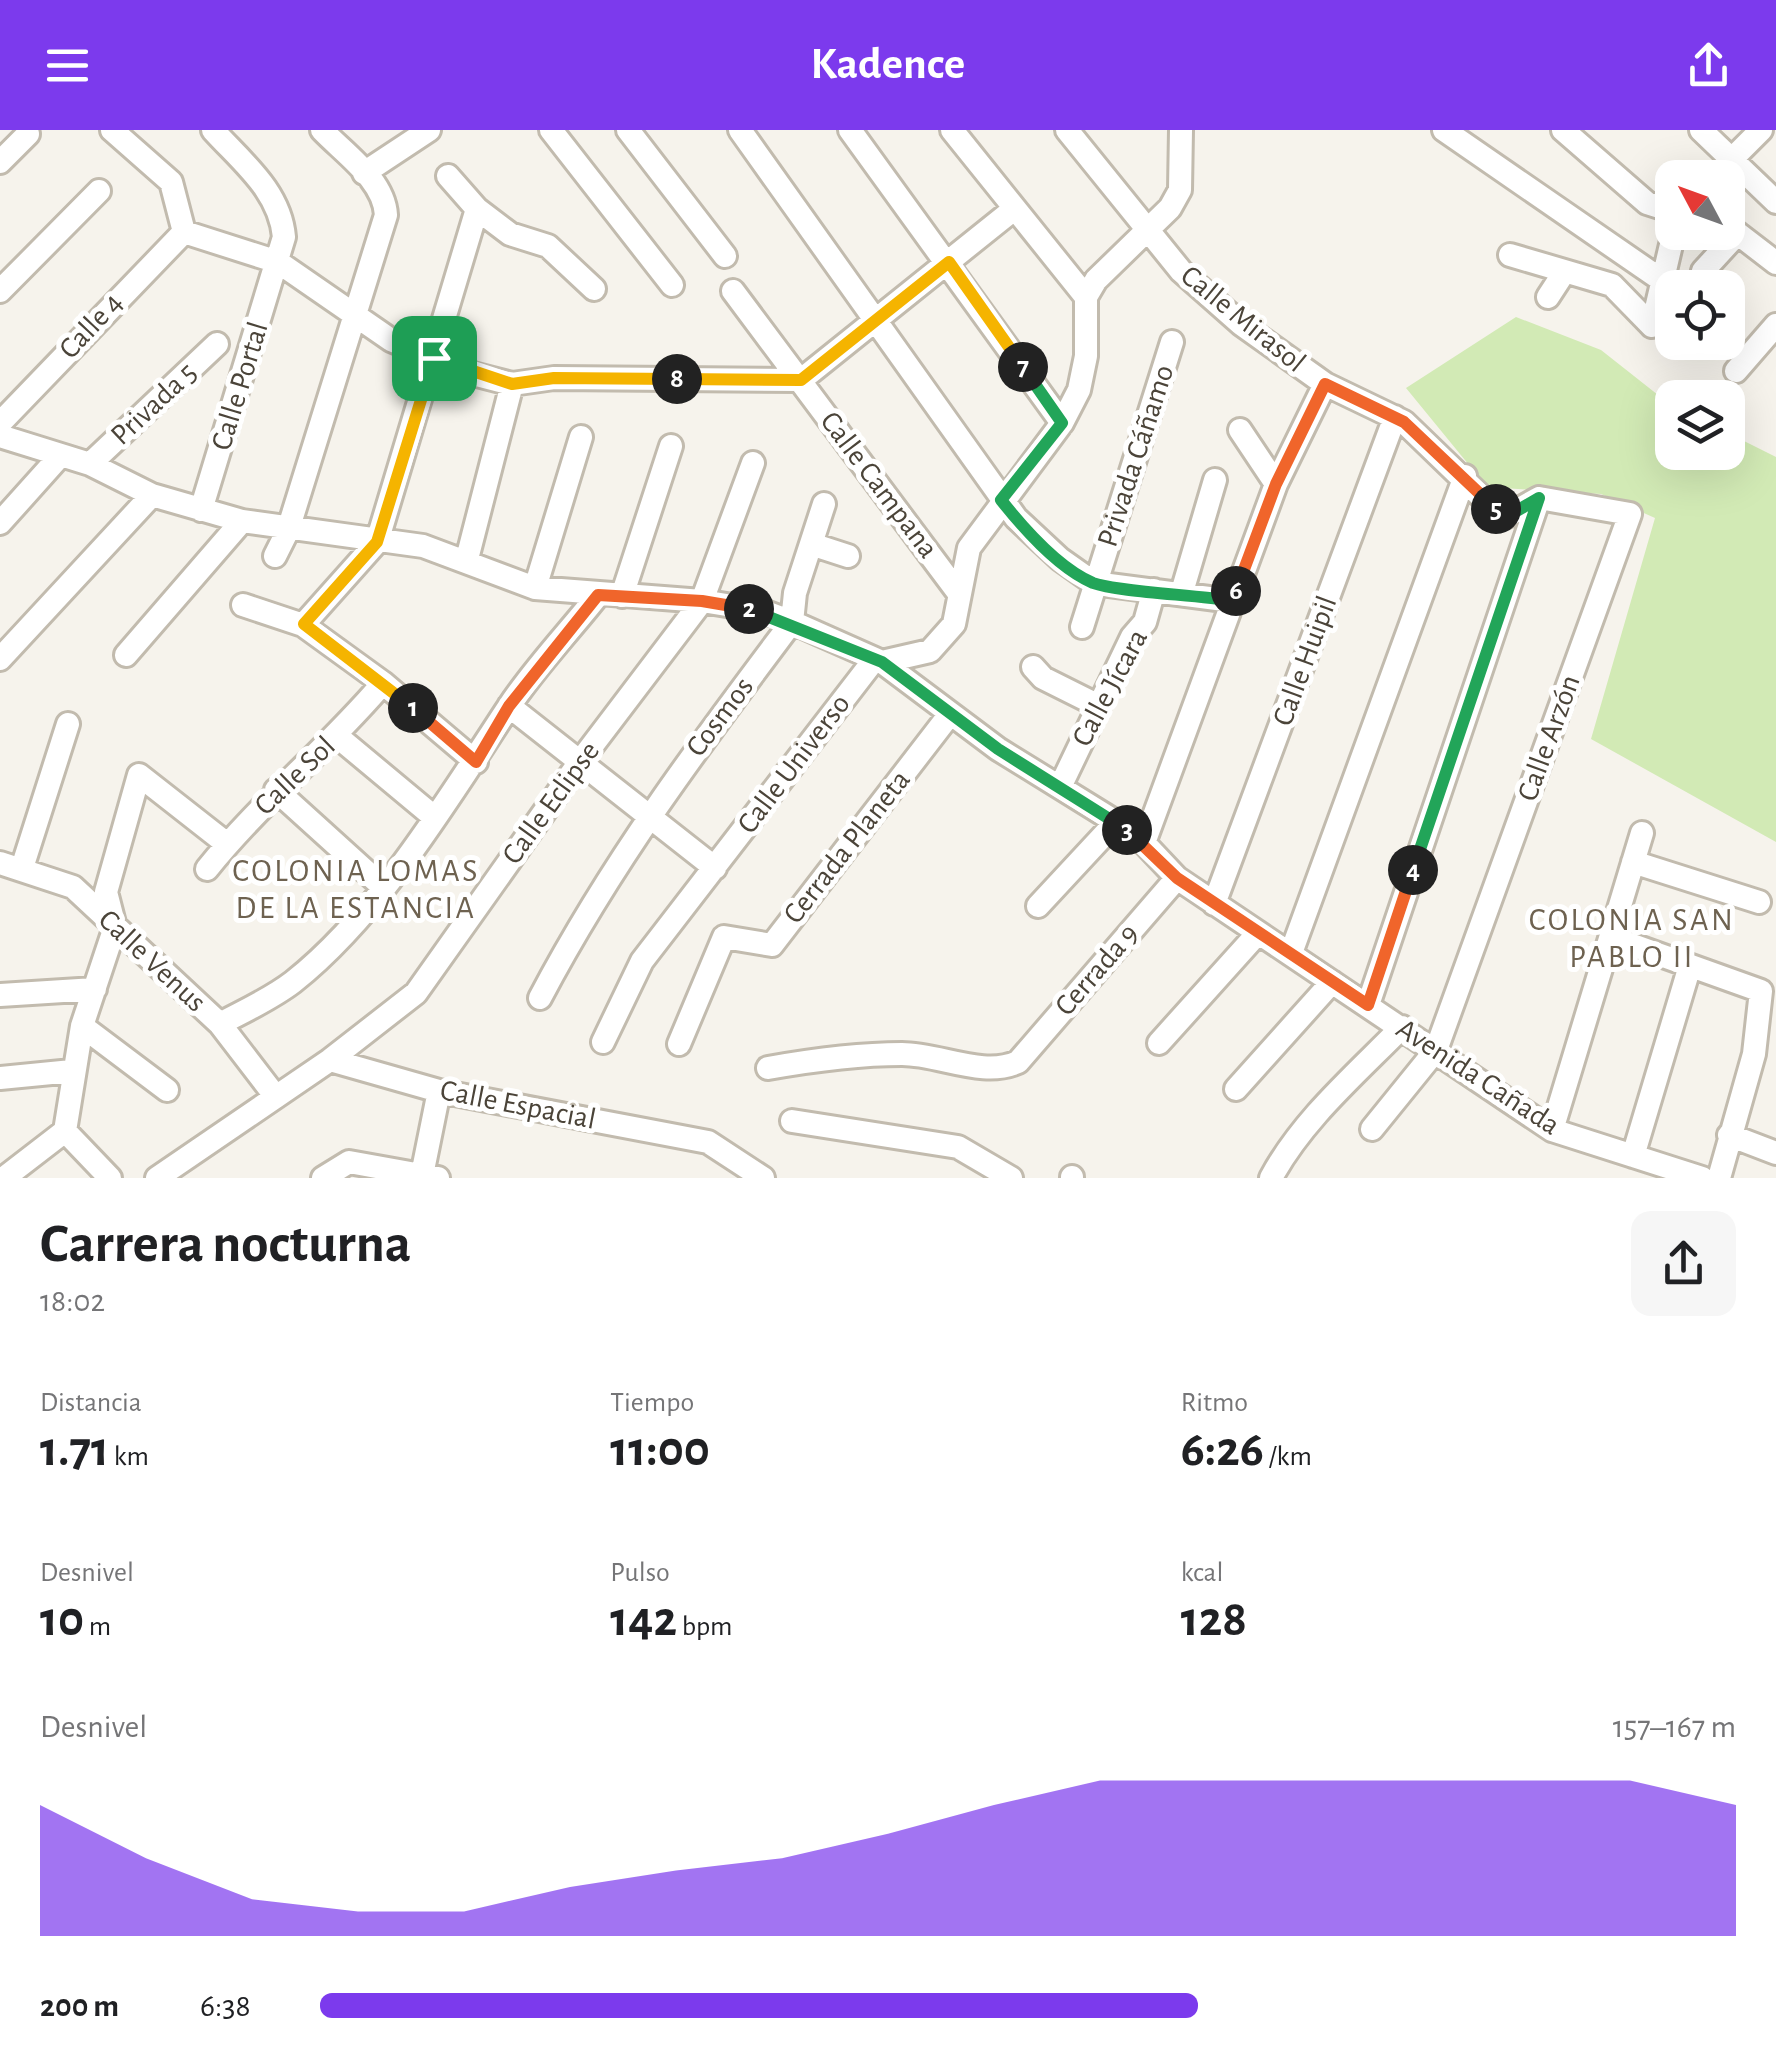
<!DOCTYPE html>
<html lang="es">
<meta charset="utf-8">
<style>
body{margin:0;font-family:"Alegreya Sans",sans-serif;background:#f6f6f6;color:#202124;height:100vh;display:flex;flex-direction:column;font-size:38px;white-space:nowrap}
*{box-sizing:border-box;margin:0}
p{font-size:32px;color:#757577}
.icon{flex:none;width:55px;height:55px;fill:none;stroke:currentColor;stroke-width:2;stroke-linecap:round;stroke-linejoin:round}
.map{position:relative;height:1048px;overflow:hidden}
.side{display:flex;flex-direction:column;background:#fff;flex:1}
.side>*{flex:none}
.needle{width:65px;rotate:311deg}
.fabs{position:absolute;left:1655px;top:30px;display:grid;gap:20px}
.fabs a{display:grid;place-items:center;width:90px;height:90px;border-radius:20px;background:#fff;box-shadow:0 10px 40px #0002;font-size:50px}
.pin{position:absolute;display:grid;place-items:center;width:85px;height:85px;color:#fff;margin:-42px;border-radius:20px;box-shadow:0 5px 15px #0006}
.km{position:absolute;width:50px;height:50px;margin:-25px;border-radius:50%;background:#222;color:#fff;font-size:28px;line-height:50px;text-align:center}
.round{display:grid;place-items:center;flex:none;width:105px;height:105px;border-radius:20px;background:#f6f6f6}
.head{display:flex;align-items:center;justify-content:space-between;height:170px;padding:0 40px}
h1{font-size:55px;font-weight:700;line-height:75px}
.stats{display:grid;grid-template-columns:repeat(3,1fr);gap:15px;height:170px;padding:10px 40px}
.stats div{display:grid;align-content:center}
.stats b{font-size:50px;font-weight:700}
.stats small{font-size:28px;font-weight:400}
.stats p{font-size:28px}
.chart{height:280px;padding:20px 40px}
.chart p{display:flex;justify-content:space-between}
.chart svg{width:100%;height:180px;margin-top:10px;fill:#7c3aed;opacity:.7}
ul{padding:0 40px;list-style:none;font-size:32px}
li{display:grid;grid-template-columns:160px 120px 1fr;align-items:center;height:75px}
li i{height:25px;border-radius:12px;background:#7c3aed}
header{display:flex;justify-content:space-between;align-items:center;height:130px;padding:0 40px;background:#7c3aed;color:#fff;font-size:45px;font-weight:700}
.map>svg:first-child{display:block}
.green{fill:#d2eab5}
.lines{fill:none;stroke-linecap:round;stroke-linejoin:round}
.minor-casing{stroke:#c2bbae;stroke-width:28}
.minor{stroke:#fff;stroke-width:22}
.split-1-casing{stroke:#fff;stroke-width:20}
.split-2-casing{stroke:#fff;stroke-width:20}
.split-3-casing{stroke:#fff;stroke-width:20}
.split-4-casing{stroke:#fff;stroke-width:20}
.split-5-casing{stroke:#fff;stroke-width:20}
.split-6-casing{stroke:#fff;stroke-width:20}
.split-7-casing{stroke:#fff;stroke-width:20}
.split-8-casing{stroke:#fff;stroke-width:20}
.split-9-casing{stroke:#fff;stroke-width:20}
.split-1{stroke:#f5b400;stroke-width:12}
.split-2{stroke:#f0652b;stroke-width:12}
.split-3{stroke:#22a559;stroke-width:12}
.split-4{stroke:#f0652b;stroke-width:12}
.split-5{stroke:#22a559;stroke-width:12}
.split-6{stroke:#f0652b;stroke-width:12}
.split-7{stroke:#22a559;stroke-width:12}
.split-8{stroke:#f5b400;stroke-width:12}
.split-9{stroke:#f5b400;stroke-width:12}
.labels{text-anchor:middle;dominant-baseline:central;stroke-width:10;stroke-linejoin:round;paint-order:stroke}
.street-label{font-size:30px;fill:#4b4439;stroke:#fff}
.neighbourhood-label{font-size:32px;letter-spacing:2.5px;fill:#6e6250;stroke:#fff}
</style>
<header><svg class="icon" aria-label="menu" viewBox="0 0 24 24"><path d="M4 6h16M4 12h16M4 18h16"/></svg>Kadence<svg class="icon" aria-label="share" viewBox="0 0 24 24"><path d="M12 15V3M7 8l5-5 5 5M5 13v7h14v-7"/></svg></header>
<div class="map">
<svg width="1776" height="1048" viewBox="0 0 1776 1048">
<rect width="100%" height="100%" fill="#f6f3ec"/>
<path class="green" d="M 1516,187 L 1601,220 L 1672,276 L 1672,322 L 1728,322 L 1728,303 L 1776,327 L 1776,712 L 1591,609 L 1655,388 L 1601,364 L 1487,357 L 1406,258 Z"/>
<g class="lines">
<g class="minor-casing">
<path id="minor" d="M 112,0 L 171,52 L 184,102 L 278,132 L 391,210 L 473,244 L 512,254 L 554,248 L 801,250
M 551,0 L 672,155
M 628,0 L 725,126
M 740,0 L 1016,388 L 1060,429 L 1094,453 L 1232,471
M 850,0 L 1062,293
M 952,0 L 1086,167
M 1067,0 L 1181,141 L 1241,194 L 1325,254 L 1404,292 L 1492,377 L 1507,386 L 1539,368
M 1444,0 L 1663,151
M 1563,0 L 1647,73 L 1672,81
M 1701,0 L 1776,72
M 0,32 L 28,4
M 364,43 L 429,0
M 448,46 L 477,79 L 510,104 L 548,116 L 594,159
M 1713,48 L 1761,0
M 1728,96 L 1776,133
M 1510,125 L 1612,155 L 1652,196
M 1700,158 L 1703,141 L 1737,104
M 0,161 L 99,61
M 733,161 L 957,461
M 1548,167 L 1563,144
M 1652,196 L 1674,102
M 1736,241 L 1776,195
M 801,250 L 1014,79
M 0,293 L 184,102
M 1240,300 L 1276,354
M 0,306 L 90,334 L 152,365 L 242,391 L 423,416 L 535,458 L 702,471 L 763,481 L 792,492 L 882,532 L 998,619 L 1116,692 L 1144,713 L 1177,748 L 1552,1000 L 1702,1048
M 90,334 L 217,214
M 201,380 L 284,107 C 280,61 242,32 213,0
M 0,393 L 60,326
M 811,414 L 848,426
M 275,426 L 288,400 L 386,85 C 384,50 345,24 322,0
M 467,429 L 512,254
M 535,458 L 581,307
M 1182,462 L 1215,350
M 622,466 L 671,316
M 243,475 L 303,495 L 383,553 L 476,632
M 303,495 L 377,412 L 477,79
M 1082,497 L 1172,212
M 126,525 L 242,391
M 0,529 L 152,365
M 882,532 L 930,521 L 954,494 L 969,418 L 1062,293 L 1079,260 L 1086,226 L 1086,167 L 1096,150 L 1170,78 L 1180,60 L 1181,0
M 1033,537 L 1043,548 L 1099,576
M 509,576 L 715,738
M 338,607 L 434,687
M 1061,655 L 1132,507 L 1145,492 L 1154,460
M 276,660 L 382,756
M 1144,713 L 1276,354 L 1325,254
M 1633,732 L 1759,772
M 0,733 L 73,757 L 220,894 L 276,967
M 22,738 L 68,594
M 207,739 C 261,672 328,618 383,553
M 1214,774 L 1395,287
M 1038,776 L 1116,692
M 1613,808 L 1761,861 L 1754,924 L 1719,1048
M 1291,823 L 1465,346
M 0,865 L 95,859
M 540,868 C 611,733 700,614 792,492 L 795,463 L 824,374
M 1368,875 L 1539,368
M 220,894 C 244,881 271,869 293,852 C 379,784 448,669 508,578 C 534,538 569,502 598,465
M 82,896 L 167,960
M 603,912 L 642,831 L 874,530
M 1159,913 L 1258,803
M 679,914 L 724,807 L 772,815 L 950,584
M 330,930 L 439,961 L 708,1012 L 763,1048
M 768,938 C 813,930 856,924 902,924 C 940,924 983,948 1018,932 L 1177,748
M 0,948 L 72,941
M 1236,959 L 1332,852
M 792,991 L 958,1017 L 1011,1048
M 1372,999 L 1436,920 L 1630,384 L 1539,368
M 1552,1000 L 1642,703
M 65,1001 L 82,896 L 115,797 L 106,762 L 139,645 L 227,714
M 65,1001 L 110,1048
M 1729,1005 L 1776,1023
M 1633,1026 L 1689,839
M 422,1045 L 439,961
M 4,1048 L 65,1001
M 157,1048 L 330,930 L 416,863 L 579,633 L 702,471 L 753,333
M 323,1048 L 349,1032 L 438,1048
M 1072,1048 L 1072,1047
M 1271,1048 C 1302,990 1356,944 1402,897"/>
</g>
<use href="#minor" class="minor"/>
</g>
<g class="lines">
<g class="split-1-casing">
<path id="split-1" d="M 413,578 L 304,494 L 377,412 L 434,228"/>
</g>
<g class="split-2-casing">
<path id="split-2" d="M 413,578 L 476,632 L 509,576 L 598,465 L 702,471 L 749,479"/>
</g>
<g class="split-3-casing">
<path id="split-3" d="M 749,479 L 882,532 L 998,619 L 1127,700"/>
</g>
<g class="split-4-casing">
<path id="split-4" d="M 1127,700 L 1177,748 L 1368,875 L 1413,740"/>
</g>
<g class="split-5-casing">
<path id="split-5" d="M 1413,740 L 1539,368 L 1508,386 L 1496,379"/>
</g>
<g class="split-6-casing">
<path id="split-6" d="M 1236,461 L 1276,354 L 1325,254 L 1404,292 L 1496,379"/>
</g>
<g class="split-7-casing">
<path id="split-7" d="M 1023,237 L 1062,293 L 1001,370 C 1024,399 1058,438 1093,453 C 1117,462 1200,465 1232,471 L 1236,461"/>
</g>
<g class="split-8-casing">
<path id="split-8" d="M 677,249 L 801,250 L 949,132 L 1023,237"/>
</g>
<g class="split-9-casing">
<path id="split-9" d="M 434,228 L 512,254 L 554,248 L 677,249"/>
</g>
<use href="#split-1" class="split-1"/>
<use href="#split-2" class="split-2"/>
<use href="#split-3" class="split-3"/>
<use href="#split-4" class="split-4"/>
<use href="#split-5" class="split-5"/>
<use href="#split-6" class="split-6"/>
<use href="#split-7" class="split-7"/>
<use href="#split-8" class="split-8"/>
<use href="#split-9" class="split-9"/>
</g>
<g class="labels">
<g class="street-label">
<text transform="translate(1243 189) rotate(39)">Calle Mirasol</text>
<text transform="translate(91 196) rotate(-47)">Calle 4</text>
<text transform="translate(240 256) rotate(-73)">Calle Portal</text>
<text transform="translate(154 274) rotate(-43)">Privada 5</text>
<text transform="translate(1136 326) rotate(-72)">Privada Cáñamo</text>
<text transform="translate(879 355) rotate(53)">Calle Campana</text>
<text transform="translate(1305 531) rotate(-70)">Calle Huipil</text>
<text transform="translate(1110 558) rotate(-62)">Calle Jícara</text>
<text transform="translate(720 587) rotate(-53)">Cosmos</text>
<text transform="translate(1549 608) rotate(-70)">Calle Arzón</text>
<text transform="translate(794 634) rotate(-53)">Calle Universo</text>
<text transform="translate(295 646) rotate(-44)">Calle Sol</text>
<text transform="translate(551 673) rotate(-54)">Calle Eclipse</text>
<text transform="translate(847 717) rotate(-52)">Cerrada Planeta</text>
<text transform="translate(152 831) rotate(43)">Calle Venus</text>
<text transform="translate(1097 840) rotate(-49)">Cerrada 9</text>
<text transform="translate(1478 947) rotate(33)">Avenida Cañada</text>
<text transform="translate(518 975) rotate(11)">Calle Espacial</text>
</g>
<g class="neighbourhood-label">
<text x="356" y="741">COLONIA LOMAS<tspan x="356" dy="37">DE LA ESTANCIA</tspan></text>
<text x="1632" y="790">COLONIA SAN<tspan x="1632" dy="37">PABLO II</tspan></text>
</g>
</g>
</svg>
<div class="fabs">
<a><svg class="needle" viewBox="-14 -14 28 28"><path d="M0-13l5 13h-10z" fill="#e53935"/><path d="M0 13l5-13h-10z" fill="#757577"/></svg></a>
<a><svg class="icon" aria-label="locate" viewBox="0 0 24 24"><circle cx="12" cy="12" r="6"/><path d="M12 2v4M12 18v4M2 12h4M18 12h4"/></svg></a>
<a><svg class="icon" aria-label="layers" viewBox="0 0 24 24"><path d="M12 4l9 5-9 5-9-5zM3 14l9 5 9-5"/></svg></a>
</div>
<div class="pin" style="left:434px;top:228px;background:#1e9e55"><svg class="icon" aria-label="arrive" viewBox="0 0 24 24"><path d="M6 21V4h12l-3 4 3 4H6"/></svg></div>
<b class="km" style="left:413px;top:578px">1</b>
<b class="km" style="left:749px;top:479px">2</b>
<b class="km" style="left:1127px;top:700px">3</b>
<b class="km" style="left:1413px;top:740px">4</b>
<b class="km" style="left:1496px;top:379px">5</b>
<b class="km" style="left:1236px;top:461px">6</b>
<b class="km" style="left:1023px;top:237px">7</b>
<b class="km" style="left:677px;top:249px">8</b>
</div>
<section class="side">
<div class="head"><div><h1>Carrera nocturna</h1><p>18:02</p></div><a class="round"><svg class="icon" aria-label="share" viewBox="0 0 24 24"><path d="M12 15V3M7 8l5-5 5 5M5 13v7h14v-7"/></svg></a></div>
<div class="stats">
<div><p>Distancia</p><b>1.71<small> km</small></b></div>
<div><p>Tiempo</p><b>11:00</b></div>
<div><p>Ritmo</p><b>6:26<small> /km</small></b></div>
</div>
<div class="stats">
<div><p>Desnivel</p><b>10<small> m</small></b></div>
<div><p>Pulso</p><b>142<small> bpm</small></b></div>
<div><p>kcal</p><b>128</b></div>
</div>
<div class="chart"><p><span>Desnivel</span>157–167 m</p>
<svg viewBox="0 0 160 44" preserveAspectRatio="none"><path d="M0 44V12L10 25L20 35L30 38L40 38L50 32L60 28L70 25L80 19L90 12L100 6L110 6L120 6L130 6L140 6L150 6L160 12V44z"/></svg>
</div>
<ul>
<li><b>200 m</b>6:38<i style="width:62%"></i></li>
</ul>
</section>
